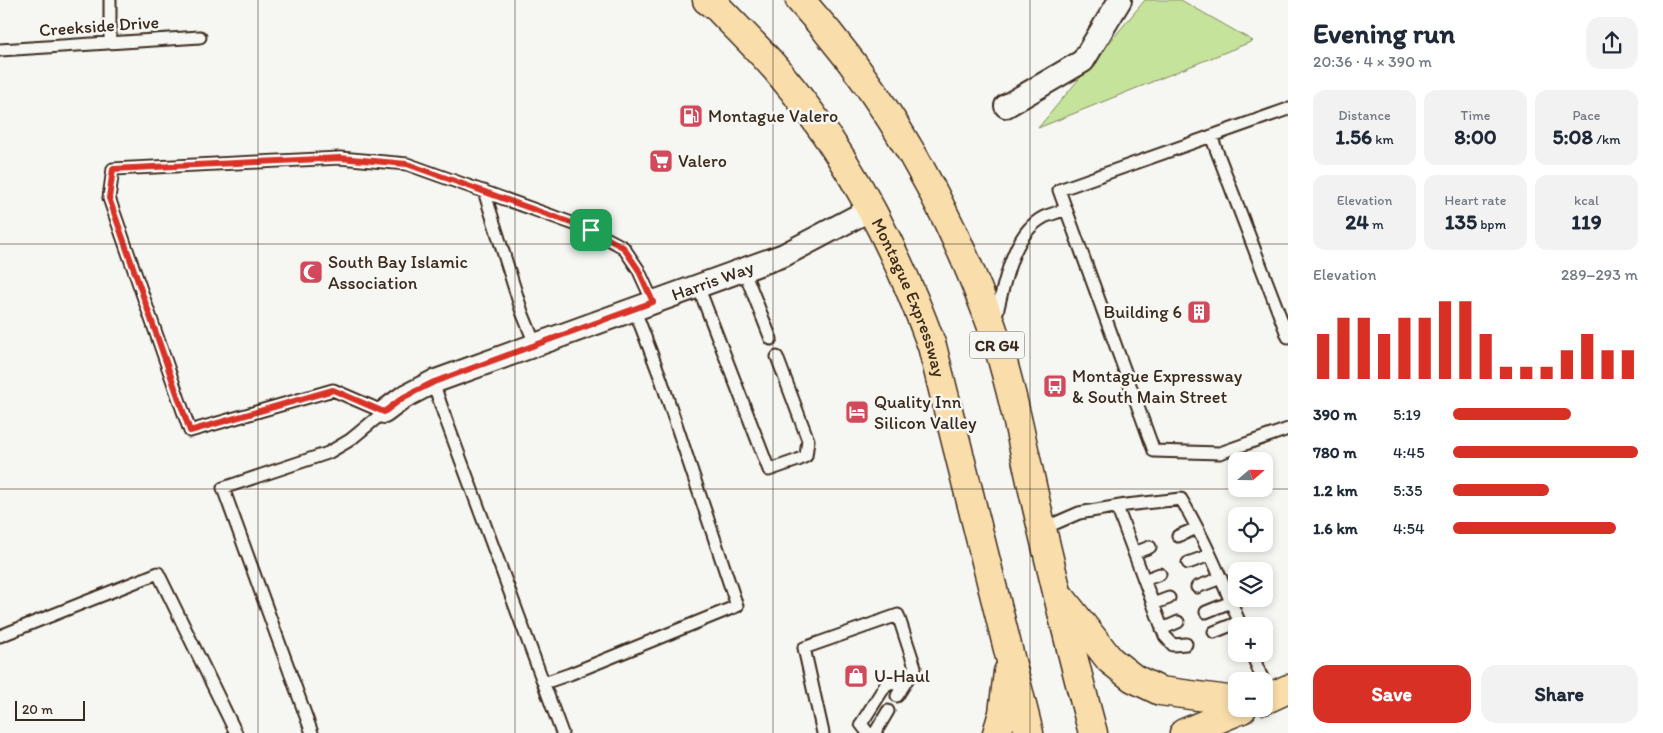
<!DOCTYPE html>
<meta charset="utf-8">
<style>
body{margin:0;font-family:Itim,sans-serif;background:#f2f2f3;color:#1f2937;height:100vh;display:flex;flex-direction:column;font-size:19px;white-space:nowrap}
*{box-sizing:border-box;margin:0}
p{font-size:16px;color:#747a83}
.icon{flex:none;width:28px;height:28px;fill:none;stroke:currentColor;stroke-width:2;stroke-linecap:round;stroke-linejoin:round}
.map{position:relative;flex:1;overflow:hidden}
.drawer{display:flex;flex-direction:column;background:#fff;width:375px}
.drawer>*{flex:none}
.needle{width:32px;rotate:70deg}
.buttons{position:absolute;left:1228px;top:452px;display:grid;gap:10px}
.buttons a{display:grid;place-items:center;width:45px;height:45px;border-radius:10px;background:#fff;box-shadow:0 2px 8px #0003;font-size:25px}
.scale{position:absolute;left:15px;bottom:12px;width:70px;box-sizing:border-box;padding-left:5px;border:2px solid #3b2a1e;border-top:0;font-size:14px;line-height:18px;white-space:nowrap;color:#3b2a1e;-webkit-text-stroke:4px #f6f6f2;paint-order:stroke}
.pin{position:absolute;display:grid;place-items:center;width:42px;height:42px;color:#fff;margin:-21px;border-radius:10px;box-shadow:0 2px 8px #0006}
.round{display:grid;place-items:center;flex:none;width:52px;height:52px;border-radius:15px;background:#f2f2f3}
.head{display:flex;align-items:center;justify-content:space-between;height:85px;padding:0 25px}
h1{font-size:28px;font-weight:700;line-height:38px}
.figures{display:grid;grid-template-columns:repeat(3,1fr);gap:8px;height:85px;padding:5px 25px}
.figures div{display:grid;align-content:center;border-radius:12px;background:#f2f2f3;text-align:center}
.figures b{font-size:21px;font-weight:700}
.figures small{font-size:14px;font-weight:400}
.figures p{font-size:14px}
.chart{height:140px;padding:10px 25px}
.chart p{display:flex;justify-content:space-between}
.chart svg{width:100%;height:90px;margin-top:5px;stroke:#d93025;stroke-width:6}
.cta{display:flex;gap:10px;margin-top:auto;padding:10px 25px}
.cta a{flex:1;height:58px;border-radius:15px;background:#d93025;color:#fff;font-size:20px;font-weight:700;line-height:58px;text-align:center}
.cta a+a{background:#f2f2f3;color:#1f2937}
ul{padding:0 25px;list-style:none;font-size:16px}
li{display:grid;grid-template-columns:80px 60px 1fr;align-items:center;height:38px}
li i{height:12px;border-radius:6px;background:#d93025}
main{display:flex;flex:1;min-height:0}
.map>svg:first-child{display:block}
.green{fill:#c6e39b;stroke:#80865c}
.lines{fill:none;stroke-linecap:round;stroke-linejoin:round}
.lane-casing{stroke:#3b2a1e;stroke-width:15}
.street-casing{stroke:#3b2a1e;stroke-width:26}
.primary-casing{stroke:#3b2a1e;stroke-width:31}
.highway-casing{stroke:#3b2a1e;stroke-width:31}
.lane{stroke:#f6f6f2;stroke-width:11}
.street{stroke:#f6f6f2;stroke-width:22}
.primary{stroke:#f9deab;stroke-width:28}
.highway{stroke:#f9deab;stroke-width:28}
.route-casing{stroke:#fff;stroke-width:10}
.route{stroke:#d93025;stroke-width:6}
.grid{fill:none;stroke:#3b2a1e;stroke-width:1;stroke-opacity:0.55}
.labels{text-anchor:middle;dominant-baseline:central;stroke-width:5;stroke-linejoin:round;paint-order:stroke}
.shield{fill:#f6f6f2;stroke:#73675e;stroke-width:1}
.shield-label{font-size:16px;font-weight:bold;fill:#3b2a1e}
.street-label{font-size:18px;fill:#3b2a1e;stroke:#f6f6f2}
.poi-label{font-size:18px;fill:#3b2a1e;stroke:#f6f6f2;text-anchor:start}
</style>
<main>
<div class="map">
<svg width="1288" height="733" viewBox="0 0 1288 733">
<rect width="100%" height="100%" fill="#f6f6f2"/>
<filter id="ink" filterUnits="userSpaceOnUse"><feTurbulence type="fractalNoise" baseFrequency=".02" numOctaves="2"/><feDisplacementMap in="SourceGraphic" scale="10" xChannelSelector="R" yChannelSelector="G"/><feConvolveMatrix kernelMatrix="1 2 1 2 8 2 1 2 1" color-interpolation-filters="sRGB"/></filter>
<g filter="url(#ink)">
<path class="green" d="M 1145,0 L 1181,0 L 1253,41 L 1038,128 Z"/>
<g class="lines">
<g class="lane-casing">
<path id="lane" d="M 110,0 L 110,42
M 0,50 L 200,37
M 1288,109 L 1059,190 L 1154,451 L 1220,453 L 1288,429
M 1211,136 L 1288,337
M 484,191 L 522,312 L 535,344
M 743,268 L 771,339
M 698,286 L 769,470 L 798,460 L 806,456 L 808,440 L 777,357
M 995,320 C 1004,287 1011,234 1044,217 C 1051,214 1059,212 1066,209
M 433,382 L 445,417 L 562,733
M 1117,507 L 1165,636 L 1173,645 L 1186,644
M 1042,529 L 1079,513 L 1126,505 L 1181,499 C 1205,539 1223,583 1241,626
M 1178,536 L 1197,528
M 1134,553 L 1150,547
M 1188,563 L 1210,555
M 1144,580 L 1160,574
M 1197,587 L 1221,578
M 1153,604 L 1169,598
M 1206,612 L 1231,602
M 1162,629 L 1178,622
M 1214,632 L 1239,622
M 0,636 L 158,573 L 236,733
M 1252,654 L 1270,697
M 544,683 L 570,674 L 737,606 L 661,379 L 634,308
M 312,733 L 223,488 L 328,453 L 350,440 L 384,412 L 333,390 L 190,431 L 109,198 L 113,169 L 340,158 L 407,164 L 591,230 L 623,247 L 638,269 L 653,302
M 823,733 L 804,648 L 898,615 L 915,667 L 897,696
M 868,733 L 861,724 L 887,683 L 904,685
M 875,733 L 888,711"/>
</g>
<g class="street-casing">
<g id="street">
<path d="M 1006,106 L 1083,61 L 1120,0"/>
<path id="s1" d="M 384,412 L 404,397 L 433,382 L 784,255 L 871,209"/>
</g>
</g>
<g class="primary-casing">
<path id="primary" d="M 1264,700 L 1288,689
M 1184,733 L 1242,709"/>
</g>
<g class="highway-casing">
<g id="highway">
<path id="s2" d="M 707,0 L 718,8 C 737,28 758,48 776,69 C 845,150 896,247 932,346 L 1029,733"/>
<path d="M 800,0 C 886,94 949,208 992,327 C 1011,383 1022,442 1035,499 C 1053,577 1072,655 1093,733"/>
<path d="M 1062,599 L 1110,660 L 1133,678 L 1160,691 L 1236,701"/>
<path d="M 997,733 L 1003,713 L 1008,672"/>
</g>
</g>
<use href="#lane" class="lane"/>
<use href="#street" class="street"/>
<use href="#primary" class="primary"/>
<use href="#highway" class="highway"/>
</g>
</g>
<g class="lines" filter="url(#ink)">
<g class="route-casing">
<path id="route" d="M 340,158 L 407,164 L 591,230 L 623,247 L 638,269 L 653,302 L 434,382 L 404,397 L 384,412 L 333,390 L 190,431 L 109,198 L 113,169 Z"/>
</g>
<use href="#route" class="route"/>
</g>
<path class="grid" d="M 258,0 L 258,733M 515,0 L 515,733M 773,0 L 773,733M 1030,0 L 1030,733M 0,244 L 1288,244M 0,489 L 1236,489M 1264,489 L 1288,489"/>
<defs>
<g id="fuel-square" transform="scale(1.25)"><rect x="-9" y="-9" width="18" height="18" rx="4" fill="#d1495b" stroke="#f6f6f2"/><path d="M-5.5-6h7V0h2V4h1.3V-2.5L3-4.5l.8-.8L6-3V5H2.5V1h-1V6h-7ZM-4.2-4.7v3.2H.2V-4.7Z" fill="#fff"/></g>
<g id="supermarket-square" transform="scale(1.25)"><rect x="-9" y="-9" width="18" height="18" rx="4" fill="#d1495b" stroke="#f6f6f2"/><path d="M-6-5.5h2.5l.6 2H6L4.5 2H-2.5L-4.4-4H-6ZM-1.5 3.2a1.3 1.3 0 1 0 .1 0ZM3 3.2a1.3 1.3 0 1 0 .1 0Z" fill="#fff"/></g>
<g id="mosque-square" transform="scale(1.25)"><rect x="-9" y="-9" width="18" height="18" rx="4" fill="#d1495b" stroke="#f6f6f2"/><path d="M3.5-4.9A6 6 0 1 0 3.5 4.9A5 5 0 1 1 3.5-4.9Z" fill="#fff"/></g>
<g id="building-square" transform="scale(1.25)"><rect x="-9" y="-9" width="18" height="18" rx="4" fill="#d1495b" stroke="#f6f6f2"/><path d="M-4-6H4V6H1V3H-1V6H-4ZM-2.5-4.3h1.7v1.8h-1.7ZM.8-4.3h1.7v1.8H.8ZM-2.5-1h1.7V.8h-1.7ZM.8-1h1.7V.8H.8Z" fill="#fff"/></g>
<g id="bus-square" transform="scale(1.25)"><rect x="-9" y="-9" width="18" height="18" rx="4" fill="#d1495b" stroke="#f6f6f2"/><path d="M-5-6H5V4H4V6H2V4H-2V6H-4V4H-5ZM-3.5-4V0h7V-4ZM-3.5 1.2v1.5H-2V1.2ZM2 1.2v1.5H3.5V1.2Z" fill="#fff"/></g>
<g id="hotel-square" transform="scale(1.25)"><rect x="-9" y="-9" width="18" height="18" rx="4" fill="#d1495b" stroke="#f6f6f2"/><path d="M-6-4.5h1.5V1H6V5H4.5V3h-9V5H-6ZM-4 0a1.8 1.8 0 1 1 3.6 0ZM.5 0V-2.5h3Q6-2.5 6 0Z" fill="#fff"/></g>
<g id="shop-square" transform="scale(1.25)"><rect x="-9" y="-9" width="18" height="18" rx="4" fill="#d1495b" stroke="#f6f6f2"/><path d="M-5-2.5h2.3a2.7 3.5 0 0 1 5.4 0H5L5.5 6h-11ZM-1.5-2.5h3a1.5 2.3 0 0 0-3 0Z" fill="#fff"/></g>
</defs>
<g fill-rule="evenodd">
<use href="#fuel-square" x="691" y="116"/>
<use href="#supermarket-square" x="661" y="161"/>
<use href="#mosque-square" x="311" y="272"/>
<use href="#building-square" x="1199" y="312"/>
<use href="#bus-square" x="1055" y="386"/>
<use href="#hotel-square" x="857" y="412"/>
<use href="#shop-square" x="856" y="676"/>
</g>
<g class="labels">
<rect class="shield" x="969.5" y="331.5" width="55" height="27" rx="4"/>
<g class="shield-label">
<text x="997" y="345">CR G4</text>
</g>
<g class="street-label">
<text transform="translate(99 26) rotate(-4)">Creekside Drive</text>
<text stroke="none"><textPath href="#s1" startOffset="355">Harris Way</textPath></text>
<text stroke="none"><textPath href="#s2" startOffset="364">Montague Expressway</textPath></text>
</g>
<g class="poi-label">
<text x="708" y="116">Montague Valero</text>
<text x="678" y="161">Valero</text>
<text x="328" y="262">South Bay Islamic<tspan x="328" dy="21">Association</tspan></text>
<text x="1182" y="312" text-anchor="end">Building 6</text>
<text x="1072" y="376">Montague Expressway<tspan x="1072" dy="21">&amp; South Main Street</tspan></text>
<text x="874" y="402">Quality Inn<tspan x="874" dy="21">Silicon Valley</tspan></text>
<text x="874" y="676">U-Haul</text>
</g>
</g>
</svg>
<div class="buttons">
<a><svg class="needle" viewBox="-14 -14 28 28"><path d="M0-13l5 13h-10z" fill="#e53935"/><path d="M0 13l5-13h-10z" fill="#747a83"/></svg></a>
<a><svg class="icon" aria-label="locate" viewBox="0 0 24 24"><circle cx="12" cy="12" r="6"/><path d="M12 2v4M12 18v4M2 12h4M18 12h4"/></svg></a>
<a><svg class="icon" aria-label="layers" viewBox="0 0 24 24"><path d="M12 4l9 5-9 5-9-5zM3 14l9 5 9-5"/></svg></a>
<a>+</a>
<a>−</a>
</div>
<div class="scale">20 m</div>
<div class="pin" style="left:591px;top:230px;background:#1e9e55"><svg class="icon" aria-label="arrive" viewBox="0 0 24 24"><path d="M6 21V4h12l-3 4 3 4H6"/></svg></div>
</div>
<section class="drawer">
<div class="head"><div><h1>Evening run</h1><p>20:36 · 4 × 390 m</p></div><a class="round"><svg class="icon" aria-label="share" viewBox="0 0 24 24"><path d="M12 15V3M7 8l5-5 5 5M5 13v7h14v-7"/></svg></a></div>
<div class="figures">
<div><p>Distance</p><b>1.56<small> km</small></b></div>
<div><p>Time</p><b>8:00</b></div>
<div><p>Pace</p><b>5:08<small> /km</small></b></div>
</div>
<div class="figures">
<div><p>Elevation</p><b>24<small> m</small></b></div>
<div><p>Heart rate</p><b>135<small> bpm</small></b></div>
<div><p>kcal</p><b>119</b></div>
</div>
<div class="chart"><p><span>Elevation</span>289–293 m</p>
<svg viewBox="0 0 160 44" preserveAspectRatio="none"><path d="M5 44V22M15 44V14M25 44V14M35 44V22M45 44V14M55 44V14M65 44V6M75 44V6M85 44V22M95 44V38M105 44V38M115 44V38M125 44V30M135 44V22M145 44V30M155 44V30"/></svg>
</div>
<ul>
<li><b>390 m</b>5:19<i style="width:64%"></i></li>
<li><b>780 m</b>4:45<i style="width:100%"></i></li>
<li><b>1.2 km</b>5:35<i style="width:52%"></i></li>
<li><b>1.6 km</b>4:54<i style="width:88%"></i></li>
</ul>
<div class="cta"><a>Save</a><a>Share</a></div>
</section>
</main>
